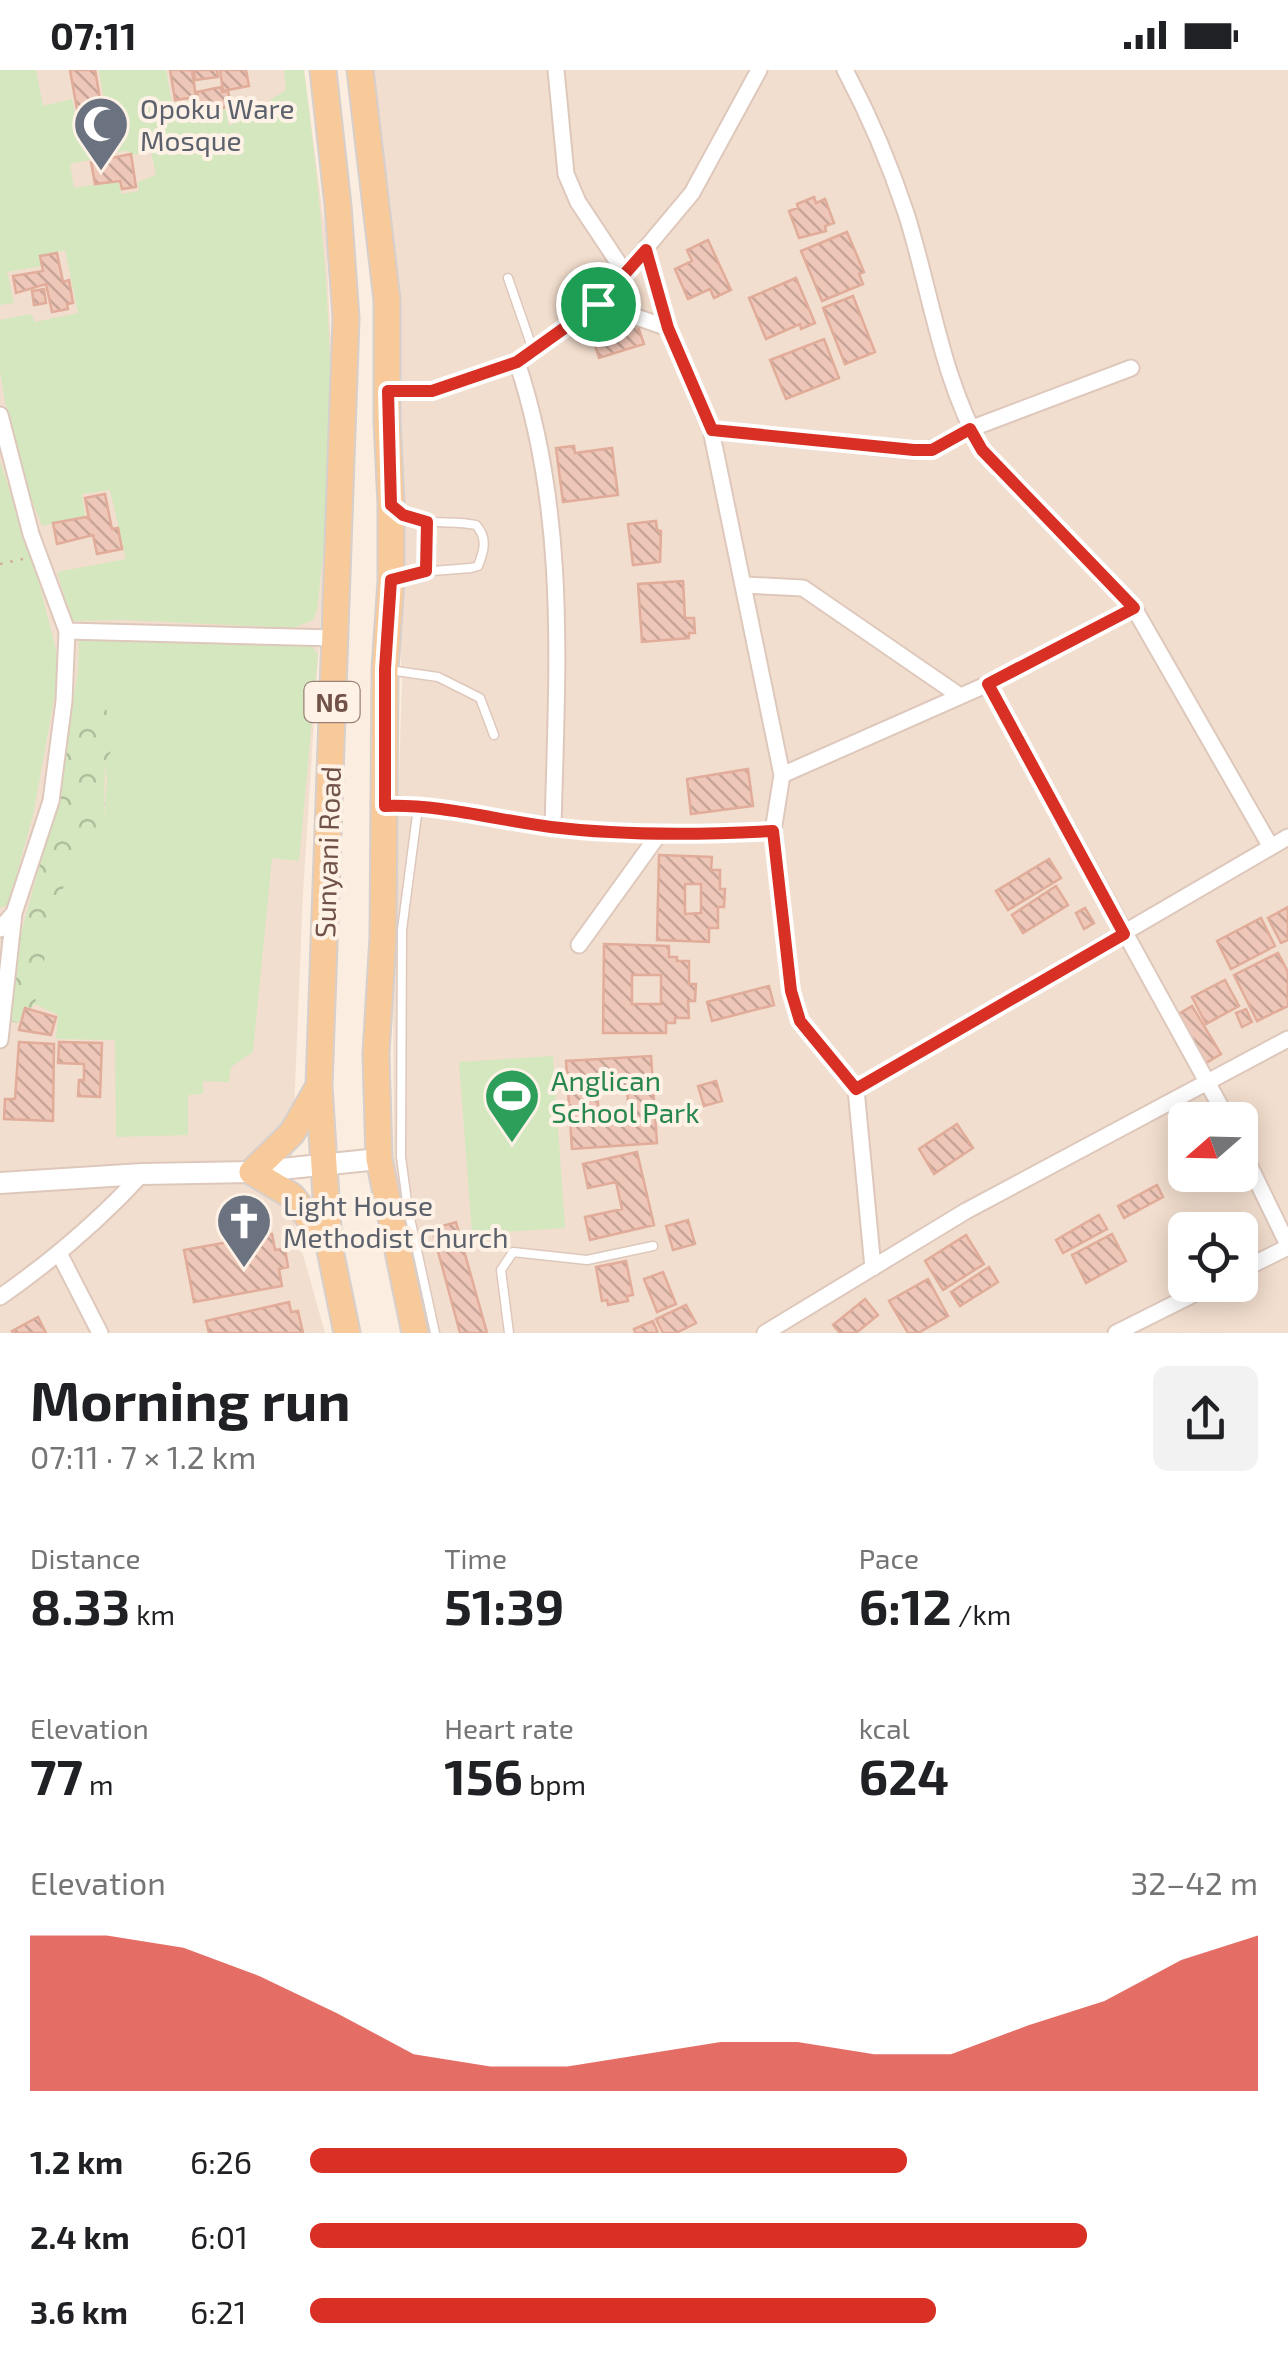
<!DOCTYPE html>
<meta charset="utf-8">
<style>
body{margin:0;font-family:"Exo 2",sans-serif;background:#f2f2f2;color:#202124;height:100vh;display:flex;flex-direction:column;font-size:38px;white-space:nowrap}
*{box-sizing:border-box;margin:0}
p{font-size:32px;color:#757577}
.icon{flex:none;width:55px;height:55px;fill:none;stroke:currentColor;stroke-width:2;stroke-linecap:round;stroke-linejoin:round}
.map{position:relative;height:1263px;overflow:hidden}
.side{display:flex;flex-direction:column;background:#fff;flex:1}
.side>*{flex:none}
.needle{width:65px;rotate:250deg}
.buttons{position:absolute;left:1168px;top:1032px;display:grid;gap:20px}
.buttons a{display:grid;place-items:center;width:90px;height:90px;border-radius:15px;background:#fff;box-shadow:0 5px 25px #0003;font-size:50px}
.pin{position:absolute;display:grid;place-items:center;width:85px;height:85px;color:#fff;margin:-42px;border:5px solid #fff;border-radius:50%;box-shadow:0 2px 10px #0007}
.round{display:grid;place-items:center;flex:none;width:105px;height:105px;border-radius:15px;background:#f2f2f2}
.summary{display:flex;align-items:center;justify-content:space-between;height:170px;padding:0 30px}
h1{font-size:55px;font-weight:700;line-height:75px}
.stats{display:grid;grid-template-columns:repeat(3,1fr);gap:15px;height:170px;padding:10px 30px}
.stats div{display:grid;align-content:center}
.stats b{font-size:50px;font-weight:700}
.stats small{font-size:28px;font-weight:400}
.stats p{font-size:28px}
.chart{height:280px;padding:20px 30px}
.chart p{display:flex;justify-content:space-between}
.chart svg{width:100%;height:180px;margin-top:10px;fill:#d93025;opacity:.7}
ul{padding:0 30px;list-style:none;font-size:32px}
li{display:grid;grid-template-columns:160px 120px 1fr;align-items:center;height:75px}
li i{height:25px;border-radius:12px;background:#d93025}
.status{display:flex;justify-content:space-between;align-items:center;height:70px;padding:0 50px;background:#fff;direction:ltr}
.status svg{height:28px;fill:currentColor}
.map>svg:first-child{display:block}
.residential{fill:#f2dece;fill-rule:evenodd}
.grass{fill:#d4e7bf}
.forest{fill:url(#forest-crowns)}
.building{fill:url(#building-back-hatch);stroke:#e1ac99;stroke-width:2.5;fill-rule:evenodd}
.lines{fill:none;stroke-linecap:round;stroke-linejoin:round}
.service-casing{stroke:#dec8bc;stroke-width:11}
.minor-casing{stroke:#dec8bc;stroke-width:19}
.tertiary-casing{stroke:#dec8bc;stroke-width:24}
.primary-casing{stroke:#d7cfcc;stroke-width:29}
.path{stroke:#d3ab9c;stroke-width:2.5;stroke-dasharray:2.5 8;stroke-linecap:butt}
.service{stroke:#fff;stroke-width:8}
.minor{stroke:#fff;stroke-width:15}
.tertiary{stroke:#fff;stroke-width:20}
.primary{stroke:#f8c999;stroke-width:25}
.route-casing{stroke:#fff;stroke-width:20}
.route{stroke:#d93025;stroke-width:12}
.labels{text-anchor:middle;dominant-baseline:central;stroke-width:8;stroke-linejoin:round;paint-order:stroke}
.shield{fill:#fef1e5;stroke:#9b8277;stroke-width:2.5}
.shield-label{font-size:25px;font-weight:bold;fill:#705248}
.worship-label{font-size:28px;fill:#5b616d;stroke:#fef1e5;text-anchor:start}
.street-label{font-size:28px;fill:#705248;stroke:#fef1e5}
.leisure-label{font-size:28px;fill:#27864d;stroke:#fef1e5;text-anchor:start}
</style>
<div class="status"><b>07:11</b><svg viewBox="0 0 49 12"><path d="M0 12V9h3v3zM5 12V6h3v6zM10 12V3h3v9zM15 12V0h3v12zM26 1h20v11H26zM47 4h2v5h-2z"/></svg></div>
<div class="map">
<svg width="1288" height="1263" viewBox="0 0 1288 1263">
<defs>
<pattern id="forest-crowns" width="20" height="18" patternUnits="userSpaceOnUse" patternTransform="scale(2.5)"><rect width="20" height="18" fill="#d4e7bf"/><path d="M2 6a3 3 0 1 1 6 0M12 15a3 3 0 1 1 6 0" fill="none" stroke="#b0be9d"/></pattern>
<pattern id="building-back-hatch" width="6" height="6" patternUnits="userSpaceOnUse" patternTransform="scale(2.5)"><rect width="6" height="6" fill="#efc7b8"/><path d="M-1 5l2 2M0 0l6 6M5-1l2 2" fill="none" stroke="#c6a498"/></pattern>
</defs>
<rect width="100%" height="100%" fill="#fbeddf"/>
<path class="residential" d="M 0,0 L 304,0 L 326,169 L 334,341 L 303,823 L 290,1138 L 325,1263 L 0,1263 Z
M 368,0 L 1288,0 L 1288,1263 L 424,1263 L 394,1107 L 393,902 L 402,611 ZM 1185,1050 L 1240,1050 L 1240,1105 L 1185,1105 ZM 1185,1160 L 1240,1160 L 1240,1215 L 1185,1215 Z"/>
<path class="grass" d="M 0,0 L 36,0 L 43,36 L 72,29 L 83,80 L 93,79 L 94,89 L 70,94 L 74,118 L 118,111 L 122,124 L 139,121 L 138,112 L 156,105 L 151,82 L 132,85 L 128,81 L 113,82 L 99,0 L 166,0 L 172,33 L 192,30 L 197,45 L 227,39 L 229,56 L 286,20 L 284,0 L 304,0 C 319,116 331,233 331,350 C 331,414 324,477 317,540 L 313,550 L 293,558 L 126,550 L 72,551 L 57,502 L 126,489 L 110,420 L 82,424 L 85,446 L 42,456 L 13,382 L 0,301 L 0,250 L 31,244 L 35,252 L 78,243 L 65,180 L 39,186 L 41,196 L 7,202 L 14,233 L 0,235 Z
M 0,391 L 36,501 L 57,584 L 55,624 L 33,745 L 10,829 L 6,836 L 0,838 Z
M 79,569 L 311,574 L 318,585 L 299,791 L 272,788 L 253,982 L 231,997 L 229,1012 L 203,1011 L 203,1024 L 188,1025 L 188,1065 L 116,1067 L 115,970 L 56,969 L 58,945 L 35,934 L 49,867 L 74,781 L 104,750 L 107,712 L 105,691 L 91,632 L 72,635 L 78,602 Z
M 553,986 L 565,1158 L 472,1164 L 459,992 Z"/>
<path class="forest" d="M 91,632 L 105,637 L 119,669 L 105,691 L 104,751 L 74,781 L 49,867 L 35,934 L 18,953 L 5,950 L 14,889 L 49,760 L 72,635 Z"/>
<path class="building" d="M 70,0 L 95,0 L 108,74 L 84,78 Z
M 170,0 L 192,0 L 196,27 L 175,30 Z
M 194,0 L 217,0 L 218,7 L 195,10 Z
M 220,0 L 246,0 L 249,16 L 223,21 Z
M 221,17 L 222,22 L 228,21 L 231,36 L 197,43 L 194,28 L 198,28 L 197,22 Z
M 131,84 L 136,117 L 122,119 L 120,111 L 95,114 L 91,92 Z
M 814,127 L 816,133 L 825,129 L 834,153 L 825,156 L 826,161 L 799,168 L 789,141 L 798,138 L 797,134 Z
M 847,162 L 864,202 L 859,204 L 863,214 L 822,231 L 801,181 Z
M 708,170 L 731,220 L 714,228 L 710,219 L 688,229 L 675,199 L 692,191 L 687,180 Z
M 57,183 L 63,212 L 69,210 L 73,233 L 67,234 L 68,239 L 52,242 L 46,214 L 16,223 L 13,206 L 43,201 L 40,186 Z
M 796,208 L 815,253 L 801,259 L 800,254 L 766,269 L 749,228 Z
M 44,219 L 46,233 L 34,235 L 32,221 Z
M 853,226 L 875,282 L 845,294 L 823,238 Z
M 637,254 L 644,274 L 599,288 L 593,268 Z
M 824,269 L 839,308 L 786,329 L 770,290 Z
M 574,376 L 575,383 L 612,378 L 618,425 L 563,432 L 556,378 Z
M 105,424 L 112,459 L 118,458 L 122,479 L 97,484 L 93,465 L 57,474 L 53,453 L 86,447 L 89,449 L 85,428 Z
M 656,451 L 657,460 L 661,461 L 660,492 L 633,495 L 628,454 Z
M 683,511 L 685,548 L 694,548 L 695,563 L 689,563 L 689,568 L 642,572 L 638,514 Z
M 748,699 L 753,736 L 691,744 L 687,709 Z
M 659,785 L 712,787 L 711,800 L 720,800 L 720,819 L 725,819 L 724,837 L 718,837 L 718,858 L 709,858 L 709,872 L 657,870 ZM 685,814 L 701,814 L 701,843 L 685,844 Z
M 1049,789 L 1061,808 L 1008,840 L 996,821 Z
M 1056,816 L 1068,835 L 1023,863 L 1012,845 Z
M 1288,837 L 1288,870 L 1281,873 L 1268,848 Z
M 1085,838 L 1094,853 L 1084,859 L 1076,843 Z
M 1261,848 L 1275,876 L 1231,899 L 1217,871 Z
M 604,874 L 669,876 L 669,887 L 677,887 L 677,891 L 689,891 L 689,914 L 696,914 L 695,931 L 688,931 L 689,948 L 675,948 L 675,953 L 666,953 L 666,963 L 603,963 ZM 632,905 L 661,905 L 661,934 L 632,934 Z
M 1278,883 L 1288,902 L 1288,936 L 1257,951 L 1234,905 Z
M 1225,910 L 1239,936 L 1206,954 L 1192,927 Z
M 769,916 L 774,935 L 712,951 L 707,932 Z
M 1192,936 L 1221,984 L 1206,993 L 1177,945 Z
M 25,938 L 56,947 L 51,965 L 19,960 Z
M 1246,939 L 1252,952 L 1242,957 L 1236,943 Z
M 19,972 L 54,974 L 53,1051 L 4,1049 L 5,1029 L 15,1029 Z
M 59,972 L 102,973 L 100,1027 L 78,1026 L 79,1010 L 84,1010 L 84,994 L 58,993 Z
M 651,986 L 657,1073 L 572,1079 L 566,991 ZM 627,1019 L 629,1046 L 599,1048 L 597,1020 Z
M 716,1011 L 722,1031 L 704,1036 L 698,1016 Z
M 957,1054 L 973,1078 L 934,1104 L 919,1079 Z
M 637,1082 L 654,1155 L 590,1170 L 585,1147 L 622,1139 L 616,1112 L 588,1118 L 583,1094 Z
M 1157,1115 L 1163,1127 L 1124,1148 L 1118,1136 Z
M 1099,1145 L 1107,1159 L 1063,1183 L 1056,1170 Z
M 688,1150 L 695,1174 L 673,1180 L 666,1156 Z
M 456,1152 L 487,1263 L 460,1263 L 432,1159 Z
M 272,1164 L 275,1180 L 285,1178 L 288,1197 L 279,1199 L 282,1216 L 194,1232 L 184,1180 Z
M 1112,1164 L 1126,1191 L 1086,1213 L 1072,1185 Z
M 966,1165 L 984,1194 L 943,1220 L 925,1191 Z
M 626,1191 L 633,1225 L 627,1226 L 628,1231 L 608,1235 L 607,1230 L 602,1231 L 596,1197 Z
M 989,1197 L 998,1212 L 960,1236 L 951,1222 Z
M 663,1202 L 676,1234 L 657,1242 L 644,1209 Z
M 928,1209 L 948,1246 L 918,1263 L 908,1263 L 889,1231 Z
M 865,1229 L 878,1245 L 856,1263 L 840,1263 L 833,1255 Z
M 289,1232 L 291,1242 L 298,1241 L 303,1263 L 209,1263 L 206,1251 Z
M 686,1235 L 696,1253 L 676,1263 L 663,1263 L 656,1249 Z
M 38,1247 L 46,1263 L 13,1263 L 12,1261 Z
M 653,1251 L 658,1263 L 635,1263 L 634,1259 Z"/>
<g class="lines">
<g class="service-casing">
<path id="service" d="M 508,208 L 533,280
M 426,501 L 427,452
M 394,510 L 419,502 L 471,498 L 478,496 C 484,481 488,468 476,455 C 450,449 421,458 398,441
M 389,600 L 438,607 L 480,628 L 494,665
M 418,737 L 402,860 L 401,1087 L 408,1139 L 435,1263
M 509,1263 L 501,1200 L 513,1182 L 587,1190 L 653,1176"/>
</g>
<g class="minor-casing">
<path id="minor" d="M 556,0 L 566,104 L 578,132 L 625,203
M 845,0 C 869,45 890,95 906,143 C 931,222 941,307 982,379 L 1134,538 L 1271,777
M 646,180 L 668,258 L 711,360 L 782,705 L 773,761 L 791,921 L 800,951 L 856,1019 L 873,1198
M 599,234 L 668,258
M 517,292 C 568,445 557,599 553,757
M 387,321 L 432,321 L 517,292 L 599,234 L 692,123 L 759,0
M 0,345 L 31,464 L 67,561 L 64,631 L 51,731 L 14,843 L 0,859
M 711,360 L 914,381 L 932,379 L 970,359 L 1131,298
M 745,515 L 803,518 L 960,626
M 67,561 L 335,568
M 988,614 L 1228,1050
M 782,705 L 988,614 L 1134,538
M 385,736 C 441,734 495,750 551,757 C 625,766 699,765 773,761
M 579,875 L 659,764
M 0,970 L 14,843
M 856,1019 L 1288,767
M 1240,1076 L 1288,1175
M 60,1185 L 100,1263
M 1240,1201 L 1288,1177
M 0,1227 C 53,1190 98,1152 142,1104
M 765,1263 L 966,1141 L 1288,969
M 1116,1263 L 1212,1215"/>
</g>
<g class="tertiary-casing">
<path id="tertiary" d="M 0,1113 L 142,1104 L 252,1102 L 379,1089"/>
</g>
<g class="primary-casing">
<path id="primary" d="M 323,0 L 338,136 L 346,248 L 319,1016 L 329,1175 L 347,1263
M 360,0 L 387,230 L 387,351 L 391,435 L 391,511 L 385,599 L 383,867 L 376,984 L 379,1089 L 415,1263
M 319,1016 L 292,1063 L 252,1102 L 292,1126 L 329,1175"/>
</g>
<path class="path" d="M 0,494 L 23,489"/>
<use href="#service" class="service"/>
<use href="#minor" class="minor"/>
<use href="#tertiary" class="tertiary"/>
<use href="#primary" class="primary"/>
</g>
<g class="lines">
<g class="route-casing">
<path id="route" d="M 646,180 L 668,258 L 712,360 L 914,380 L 932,380 L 970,359 L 982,380 L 1134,538 L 988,614 L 1124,864 L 856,1019 L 800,951 L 791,921 L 773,761 C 699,765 625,766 551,757 C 496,750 441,734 385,736 L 385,599 L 391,510 L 426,501 L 427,452 L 403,445 L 391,435 L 388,321 L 432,321 L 517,292 L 598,234 Z"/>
</g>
<use href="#route" class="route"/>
</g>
<defs>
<g id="mosque-pin" transform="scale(2.875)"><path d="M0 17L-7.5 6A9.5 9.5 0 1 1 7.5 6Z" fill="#6b7280" stroke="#fef1e5"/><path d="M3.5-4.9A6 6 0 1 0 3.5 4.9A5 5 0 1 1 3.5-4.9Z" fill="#fff"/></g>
<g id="stadium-pin" transform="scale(2.875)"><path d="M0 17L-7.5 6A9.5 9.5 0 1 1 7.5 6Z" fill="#2e9e5b" stroke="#fef1e5"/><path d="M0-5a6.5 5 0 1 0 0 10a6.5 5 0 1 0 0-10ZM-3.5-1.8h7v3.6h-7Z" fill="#fff"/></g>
<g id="church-pin" transform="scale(2.875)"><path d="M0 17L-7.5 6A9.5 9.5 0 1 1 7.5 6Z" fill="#6b7280" stroke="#fef1e5"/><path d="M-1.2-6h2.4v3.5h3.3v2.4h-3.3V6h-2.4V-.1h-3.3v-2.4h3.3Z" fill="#fff"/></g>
</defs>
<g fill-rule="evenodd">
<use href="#mosque-pin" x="101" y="54"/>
<use href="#stadium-pin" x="512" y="1026"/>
<use href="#church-pin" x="244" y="1151"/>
</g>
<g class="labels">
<rect class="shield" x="304.5" y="612" width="55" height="40" rx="8"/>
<g class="shield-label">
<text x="332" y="632">N6</text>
</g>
<g class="worship-label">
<text x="140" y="38">Opoku Ware<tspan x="140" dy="32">Mosque</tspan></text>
<text x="283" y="1135">Light House<tspan x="283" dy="32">Methodist Church</tspan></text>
</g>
<g class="street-label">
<text transform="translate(327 782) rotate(-88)">Sunyani Road</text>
</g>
<g class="leisure-label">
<text x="551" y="1010">Anglican<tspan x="551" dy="32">School Park</tspan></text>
</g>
</g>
</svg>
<div class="buttons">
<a><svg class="needle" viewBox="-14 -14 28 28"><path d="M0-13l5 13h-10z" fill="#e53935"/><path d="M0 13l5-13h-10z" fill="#757577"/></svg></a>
<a><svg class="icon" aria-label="locate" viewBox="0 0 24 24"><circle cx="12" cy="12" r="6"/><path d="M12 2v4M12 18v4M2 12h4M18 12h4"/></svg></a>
</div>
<div class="pin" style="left:598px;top:234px;background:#1e9e55"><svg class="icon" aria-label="arrive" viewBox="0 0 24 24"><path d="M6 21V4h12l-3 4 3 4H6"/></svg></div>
</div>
<section class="side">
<div class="summary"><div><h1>Morning run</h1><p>07:11 · 7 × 1.2 km</p></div><a class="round"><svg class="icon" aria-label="share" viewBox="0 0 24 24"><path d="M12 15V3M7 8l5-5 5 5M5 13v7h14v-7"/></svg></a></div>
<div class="stats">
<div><p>Distance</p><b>8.33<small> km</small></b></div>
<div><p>Time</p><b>51:39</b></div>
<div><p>Pace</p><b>6:12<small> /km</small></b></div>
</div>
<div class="stats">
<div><p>Elevation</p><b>77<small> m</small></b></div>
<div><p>Heart rate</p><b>156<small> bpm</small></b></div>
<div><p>kcal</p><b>624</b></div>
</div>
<div class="chart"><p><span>Elevation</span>32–42 m</p>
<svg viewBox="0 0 160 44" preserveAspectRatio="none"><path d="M0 44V6L10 6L20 9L30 16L40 25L50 35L60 38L70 38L80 35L90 32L100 32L110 35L120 35L130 28L140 22L150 12L160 6V44z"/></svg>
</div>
<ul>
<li><b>1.2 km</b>6:26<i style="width:63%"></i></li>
<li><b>2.4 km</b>6:01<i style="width:82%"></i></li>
<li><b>3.6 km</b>6:21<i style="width:66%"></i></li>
</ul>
</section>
